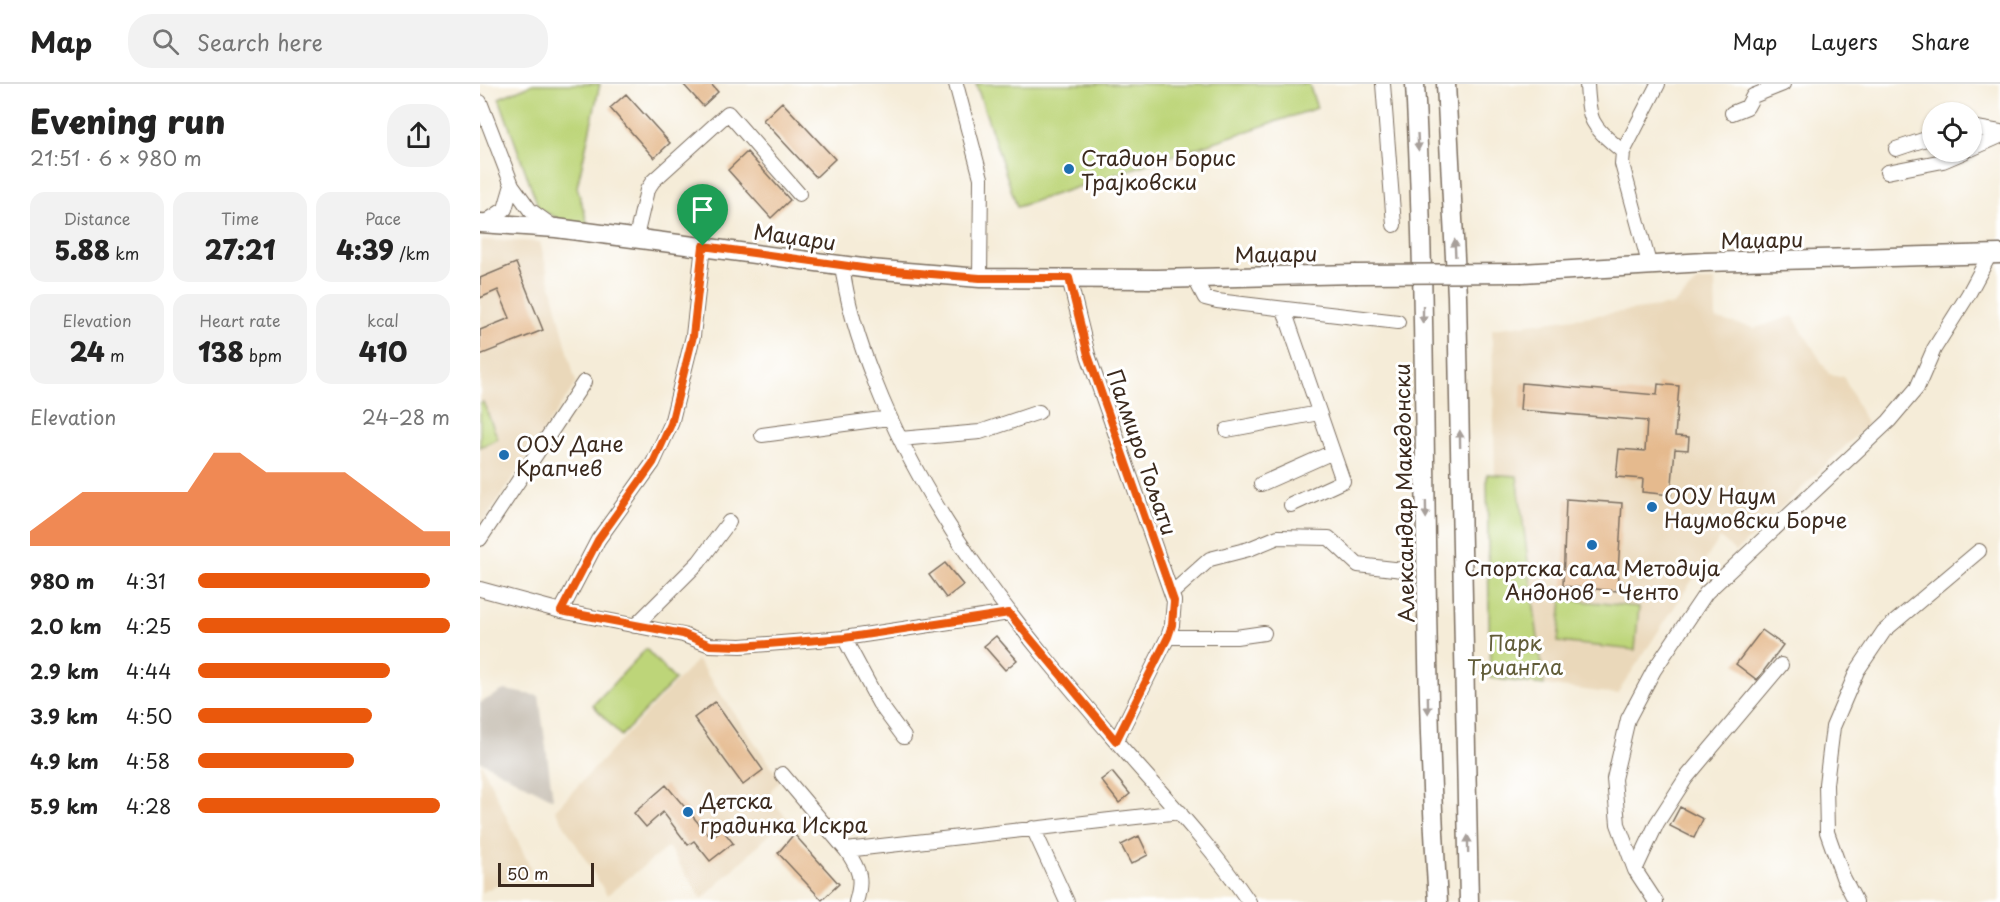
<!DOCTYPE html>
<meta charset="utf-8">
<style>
body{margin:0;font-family:"Playpen Sans",sans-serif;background:#f2f2f2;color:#222;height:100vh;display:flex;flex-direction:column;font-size:22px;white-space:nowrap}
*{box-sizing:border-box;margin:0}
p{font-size:20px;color:#767676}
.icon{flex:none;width:33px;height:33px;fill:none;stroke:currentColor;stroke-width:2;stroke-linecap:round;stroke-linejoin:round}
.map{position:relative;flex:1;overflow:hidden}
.drawer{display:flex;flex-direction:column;background:#fff;width:480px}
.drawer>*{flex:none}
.tools{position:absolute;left:1442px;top:18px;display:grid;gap:12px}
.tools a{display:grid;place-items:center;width:60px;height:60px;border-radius:50%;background:#fff;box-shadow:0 2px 4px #0004;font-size:30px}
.scale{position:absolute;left:18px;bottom:15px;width:96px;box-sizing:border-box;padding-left:6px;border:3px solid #3b2a1e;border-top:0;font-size:16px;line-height:21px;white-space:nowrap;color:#3b2a1e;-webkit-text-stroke:4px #fff;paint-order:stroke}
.pin{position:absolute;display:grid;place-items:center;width:51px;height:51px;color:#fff;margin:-62px -26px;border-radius:50% 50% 50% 0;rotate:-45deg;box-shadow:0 0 6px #0007}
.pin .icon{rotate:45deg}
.round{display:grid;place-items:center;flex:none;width:63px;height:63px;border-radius:24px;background:#f2f2f2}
.summary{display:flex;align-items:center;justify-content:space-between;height:102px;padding:0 30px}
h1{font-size:33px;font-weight:800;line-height:45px}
.metrics{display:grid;grid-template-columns:repeat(3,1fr);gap:9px;height:102px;padding:6px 30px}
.metrics div{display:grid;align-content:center;border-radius:15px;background:#f2f2f2;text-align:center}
.metrics b{font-size:26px;font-weight:800}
.metrics small{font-size:16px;font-weight:400}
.metrics p{font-size:16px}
.chart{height:168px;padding:12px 30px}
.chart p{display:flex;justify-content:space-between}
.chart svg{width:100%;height:108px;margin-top:6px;fill:#ea580c;opacity:.7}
ul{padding:0 30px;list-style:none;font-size:20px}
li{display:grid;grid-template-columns:96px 72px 1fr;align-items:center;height:45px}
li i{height:15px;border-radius:8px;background:#ea580c}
header{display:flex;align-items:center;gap:36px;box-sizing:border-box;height:84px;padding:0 30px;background:#fff;border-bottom:2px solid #e0e0e0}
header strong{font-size:28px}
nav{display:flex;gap:33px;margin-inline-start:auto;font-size:21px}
.search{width:420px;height:54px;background:#f2f2f2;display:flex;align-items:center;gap:15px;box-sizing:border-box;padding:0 21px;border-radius:24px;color:#767676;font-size:22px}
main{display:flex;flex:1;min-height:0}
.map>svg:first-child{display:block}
.built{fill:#ead8ba}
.industrial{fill:#cac3b8}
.green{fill:#bdd579;stroke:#7c804c;stroke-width:1.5}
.building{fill:#e5ba8e}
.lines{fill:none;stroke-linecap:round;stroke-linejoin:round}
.street-casing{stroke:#7c6e5f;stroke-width:16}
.secondary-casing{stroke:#7c6e5f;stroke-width:21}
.street{stroke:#fff;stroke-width:14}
.secondary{stroke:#fff;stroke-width:18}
.secondary-bridge-casing{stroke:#7c6e5f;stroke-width:21;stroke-linecap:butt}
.secondary-bridge{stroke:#fff;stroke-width:18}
.oneway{fill:#a79f9a}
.route-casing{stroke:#fff;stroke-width:12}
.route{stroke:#ea580c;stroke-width:8}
.poi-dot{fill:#1f6fb2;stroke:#fff;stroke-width:2}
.labels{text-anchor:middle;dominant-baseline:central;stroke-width:6;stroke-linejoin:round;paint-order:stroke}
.poi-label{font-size:21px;fill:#3b2a1e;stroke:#fff;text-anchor:start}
.street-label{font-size:21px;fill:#3b2a1e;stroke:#fff}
.park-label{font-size:21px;fill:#625d39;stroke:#fff}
</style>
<header>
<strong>Map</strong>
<div class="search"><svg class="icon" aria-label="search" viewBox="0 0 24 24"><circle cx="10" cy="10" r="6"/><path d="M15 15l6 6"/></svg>Search here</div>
<nav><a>Map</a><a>Layers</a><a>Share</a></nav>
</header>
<main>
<section class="drawer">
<div class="summary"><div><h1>Evening run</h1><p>21:51 · 6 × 980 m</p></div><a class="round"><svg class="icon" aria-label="share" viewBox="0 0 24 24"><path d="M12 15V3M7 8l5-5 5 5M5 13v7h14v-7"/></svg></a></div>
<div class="metrics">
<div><p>Distance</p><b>5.88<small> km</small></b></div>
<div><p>Time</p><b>27:21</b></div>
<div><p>Pace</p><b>4:39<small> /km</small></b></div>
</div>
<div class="metrics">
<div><p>Elevation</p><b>24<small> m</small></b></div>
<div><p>Heart rate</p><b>138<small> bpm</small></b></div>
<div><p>kcal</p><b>410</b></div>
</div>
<div class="chart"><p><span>Elevation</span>24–28 m</p>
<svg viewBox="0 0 160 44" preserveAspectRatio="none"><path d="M0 44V38L10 30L20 22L30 22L40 22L50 22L60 22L70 6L80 6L90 14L100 14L110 14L120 14L130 22L140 30L150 38L160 38V44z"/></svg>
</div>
<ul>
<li><b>980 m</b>4:31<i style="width:92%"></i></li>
<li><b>2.0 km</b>4:25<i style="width:100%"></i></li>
<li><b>2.9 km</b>4:44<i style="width:76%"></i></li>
<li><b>3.9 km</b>4:50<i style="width:69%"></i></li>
<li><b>4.9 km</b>4:58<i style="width:62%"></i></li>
<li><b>5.9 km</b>4:28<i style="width:96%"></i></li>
</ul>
</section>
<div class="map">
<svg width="1520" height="818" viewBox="0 0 1520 818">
<rect width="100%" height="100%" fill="#fff"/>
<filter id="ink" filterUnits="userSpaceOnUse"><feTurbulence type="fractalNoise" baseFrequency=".0167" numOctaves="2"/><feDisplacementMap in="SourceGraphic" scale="12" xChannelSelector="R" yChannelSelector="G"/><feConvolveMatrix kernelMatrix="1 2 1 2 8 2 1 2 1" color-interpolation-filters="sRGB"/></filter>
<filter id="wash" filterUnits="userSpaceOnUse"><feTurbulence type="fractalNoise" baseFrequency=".008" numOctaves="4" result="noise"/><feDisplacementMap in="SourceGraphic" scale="24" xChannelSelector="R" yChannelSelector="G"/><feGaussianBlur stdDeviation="1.35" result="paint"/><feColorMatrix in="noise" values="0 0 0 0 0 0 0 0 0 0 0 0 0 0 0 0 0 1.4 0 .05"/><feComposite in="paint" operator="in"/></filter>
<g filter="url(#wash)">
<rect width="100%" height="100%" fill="#f5ecd8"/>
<path class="built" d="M 0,156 L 60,158 L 96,299 L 0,443 Z
M 1218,197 L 1235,197 L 1236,235 L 1275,244 L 1313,232 L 1349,290 L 1364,293 L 1387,341 L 1256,468 L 1240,454 L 1137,610 L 1064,601 L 1037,393 L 1015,391 L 1012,245 L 1193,221 Z
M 217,576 L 301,696 L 291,706 L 291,716 L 307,734 L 222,815 L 188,763 L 127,811 L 75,726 Z
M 2,681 L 51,785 L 1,809 L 0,682 Z"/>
<path class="industrial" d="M 24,606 L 59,612 L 73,715 L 0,677 L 0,619 Z"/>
<path class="green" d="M 53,0 L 120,0 L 97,103 L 108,141 L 87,139 L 59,125 L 19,14 Z
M 496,0 L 829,0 L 837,24 L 537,123 Z
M 3,318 L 18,355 L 0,363 L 0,319 Z
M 1007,390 L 1037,392 L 1064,601 L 1010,594 Z
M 1082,515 L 1159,523 L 1155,566 L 1078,558 Z
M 166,565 L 195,596 L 141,652 L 113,621 Z"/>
<g id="blocks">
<path class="building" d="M 203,0 L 231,0 L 238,8 L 223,22 Z
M 146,10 L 190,59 L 174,74 L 130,24 Z
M 302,18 L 355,75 L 336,93 L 283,36 Z
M 267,68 L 310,116 L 291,134 L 248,86 Z
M 36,179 L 63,246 L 0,271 L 0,246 L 30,234 L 18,206 L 0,214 L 0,194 Z
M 1042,299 L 1177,311 L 1178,300 L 1199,302 L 1195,352 L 1209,353 L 1208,366 L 1195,365 L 1191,411 L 1162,408 L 1163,395 L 1136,393 L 1139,365 L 1165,367 L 1167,337 L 1040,326 Z
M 1086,415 L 1142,419 L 1137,507 L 1083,502 Z
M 465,479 L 483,501 L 466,514 L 449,491 Z
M 1282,546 L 1303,561 L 1277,596 L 1256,580 Z
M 516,552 L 537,576 L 525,586 L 504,562 Z
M 235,618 L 283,686 L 263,701 L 214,634 Z
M 632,688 L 650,710 L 639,719 L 621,696 Z
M 186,701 L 231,754 L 242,745 L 253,759 L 230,777 L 214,757 L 208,761 L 183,728 L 166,743 L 154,729 Z
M 1200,723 L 1223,735 L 1214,754 L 1190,742 Z
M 314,750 L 359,800 L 342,816 L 298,769 Z
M 659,752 L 668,771 L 651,780 L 641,761 Z"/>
</g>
</g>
<g filter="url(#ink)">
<use href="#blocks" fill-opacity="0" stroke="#7c6e5f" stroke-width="1.5"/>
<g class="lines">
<g class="street-casing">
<path id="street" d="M 476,0 L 501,94 L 500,194
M 903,0 L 914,141
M 1107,0 C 1109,41 1112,41 1143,68
M 0,18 L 32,101 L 50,126 L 75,144
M 1252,29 L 1267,23 L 1273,12 L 1303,0
M 1491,43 L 1520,48
M 1416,65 L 1452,53
M 1491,65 L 1520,52
M 1407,88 L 1463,77 L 1484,68
M 4,139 L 25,125 L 32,101
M 156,153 L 167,106 L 173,97 L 248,29 L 319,110
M 362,181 C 367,221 380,261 395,298 C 449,436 540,546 636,657 C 682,710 730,760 769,818
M 1170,183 L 1142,80 L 1143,68 L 1178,0
M 714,193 L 725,214 L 737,217 L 918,238
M 589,194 L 608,271 L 694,517 L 692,541 L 688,553 L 636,657
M 804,226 L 863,397 L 811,421
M 747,346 L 839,329
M 282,351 L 409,334
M 420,355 L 500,348 L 559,328
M 781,400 L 853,368
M 0,455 L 104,298
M 0,505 L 81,527 L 203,551 L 230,561 L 261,562 L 364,554 L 529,529
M 692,509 L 730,475 L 769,465 L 798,453 L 849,454 L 878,481 L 923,486
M 81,527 L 118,456 L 173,379 L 191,340 L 213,252 L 223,162
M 155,542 L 219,478 L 249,438
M 688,553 L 756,553 L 784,549
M 364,554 L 399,619 L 424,653
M 302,690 L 366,766
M 553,744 L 587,818
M 1155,786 L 1177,739 L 1206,694 L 1301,581
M 376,818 C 383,795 380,786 366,766 L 700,728
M 1176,818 L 1155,786 L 1138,740 L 1134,695 L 1148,635 L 1174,586 L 1226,509 L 1409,337 L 1437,304 L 1454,265 L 1488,211 L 1510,170
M 1376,818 L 1363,793 L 1347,748 L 1346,700 L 1353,643 L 1377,587 L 1404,547 L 1499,467"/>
</g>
<g class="secondary-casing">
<path id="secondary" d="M 935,0 C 950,272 940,546 958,818
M 966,0 L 977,212 L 989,818
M 0,139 L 76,144 L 390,185 L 500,194 L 677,195 L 875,190
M 1042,189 L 1225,178 L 1520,170"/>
</g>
<use href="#street" class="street"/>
<use href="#secondary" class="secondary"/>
<g class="secondary-bridge-casing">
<path id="secondary-bridge" d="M 875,190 L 1042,189"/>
</g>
<use href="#secondary-bridge" class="secondary-bridge"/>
</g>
<defs><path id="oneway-solid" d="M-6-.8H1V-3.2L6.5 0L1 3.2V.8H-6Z" transform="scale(1.5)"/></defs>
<g class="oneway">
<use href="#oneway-solid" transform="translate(938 58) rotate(87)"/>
<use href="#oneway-solid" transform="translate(975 164) rotate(-93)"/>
<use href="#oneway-solid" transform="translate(943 231) rotate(90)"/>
<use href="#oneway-solid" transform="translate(980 355) rotate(-91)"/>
<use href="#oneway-solid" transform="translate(946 426) rotate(89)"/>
<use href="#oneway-solid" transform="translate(948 621) rotate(89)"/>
<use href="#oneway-solid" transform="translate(988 760) rotate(-91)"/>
</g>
</g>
<g class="lines" filter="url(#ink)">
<g class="route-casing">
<path id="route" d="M 223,162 L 390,185 L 500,194 L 589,194 L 608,271 L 694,517 L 692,541 L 688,553 L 636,657 L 529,529 L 364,554 L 261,562 L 230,561 L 203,550 L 81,527 L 118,456 L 173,379 L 191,340 L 213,252 Z"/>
</g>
<use href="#route" class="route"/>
</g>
<g class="poi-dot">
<circle cx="589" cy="85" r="6"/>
<circle cx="24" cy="371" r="6"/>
<circle cx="1172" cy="423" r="6"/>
<circle cx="1112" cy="461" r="6"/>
<circle cx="208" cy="728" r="6"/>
</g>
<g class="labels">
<g class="poi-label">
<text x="601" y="73">Стадион Борис<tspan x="601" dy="24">Трајковски</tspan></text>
<text x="36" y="359">ООУ Дане<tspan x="36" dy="24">Крапчев</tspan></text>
<text x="1184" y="411">ООУ Наум<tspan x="1184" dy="24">Наумовски Борче</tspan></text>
<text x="1112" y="483" text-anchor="middle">Спортска сала Методија<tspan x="1112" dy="24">Андонов - Ченто</tspan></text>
<text x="220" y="716">Детска<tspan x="220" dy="24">градинка Искра</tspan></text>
</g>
<g class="street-label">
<text transform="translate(315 152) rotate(8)">Маџари</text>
<text transform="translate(1282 155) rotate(-1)">Маџари</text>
<text transform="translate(796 169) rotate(-1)">Маџари</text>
<text transform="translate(663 368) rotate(71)">Палмиро Тољати</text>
<text transform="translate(923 409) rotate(-91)">Александар Македонски</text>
</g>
<g class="park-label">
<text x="1035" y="558">Парк<tspan x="1035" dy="24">Триангла</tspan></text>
</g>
</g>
</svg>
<div class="tools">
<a><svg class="icon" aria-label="locate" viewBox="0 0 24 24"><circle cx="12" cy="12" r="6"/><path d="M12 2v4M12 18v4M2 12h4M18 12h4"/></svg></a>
</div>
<div class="scale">50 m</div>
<div class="pin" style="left:223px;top:162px;background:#1e9e55"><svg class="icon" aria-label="arrive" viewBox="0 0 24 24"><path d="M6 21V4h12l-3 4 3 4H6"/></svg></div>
</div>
</main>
